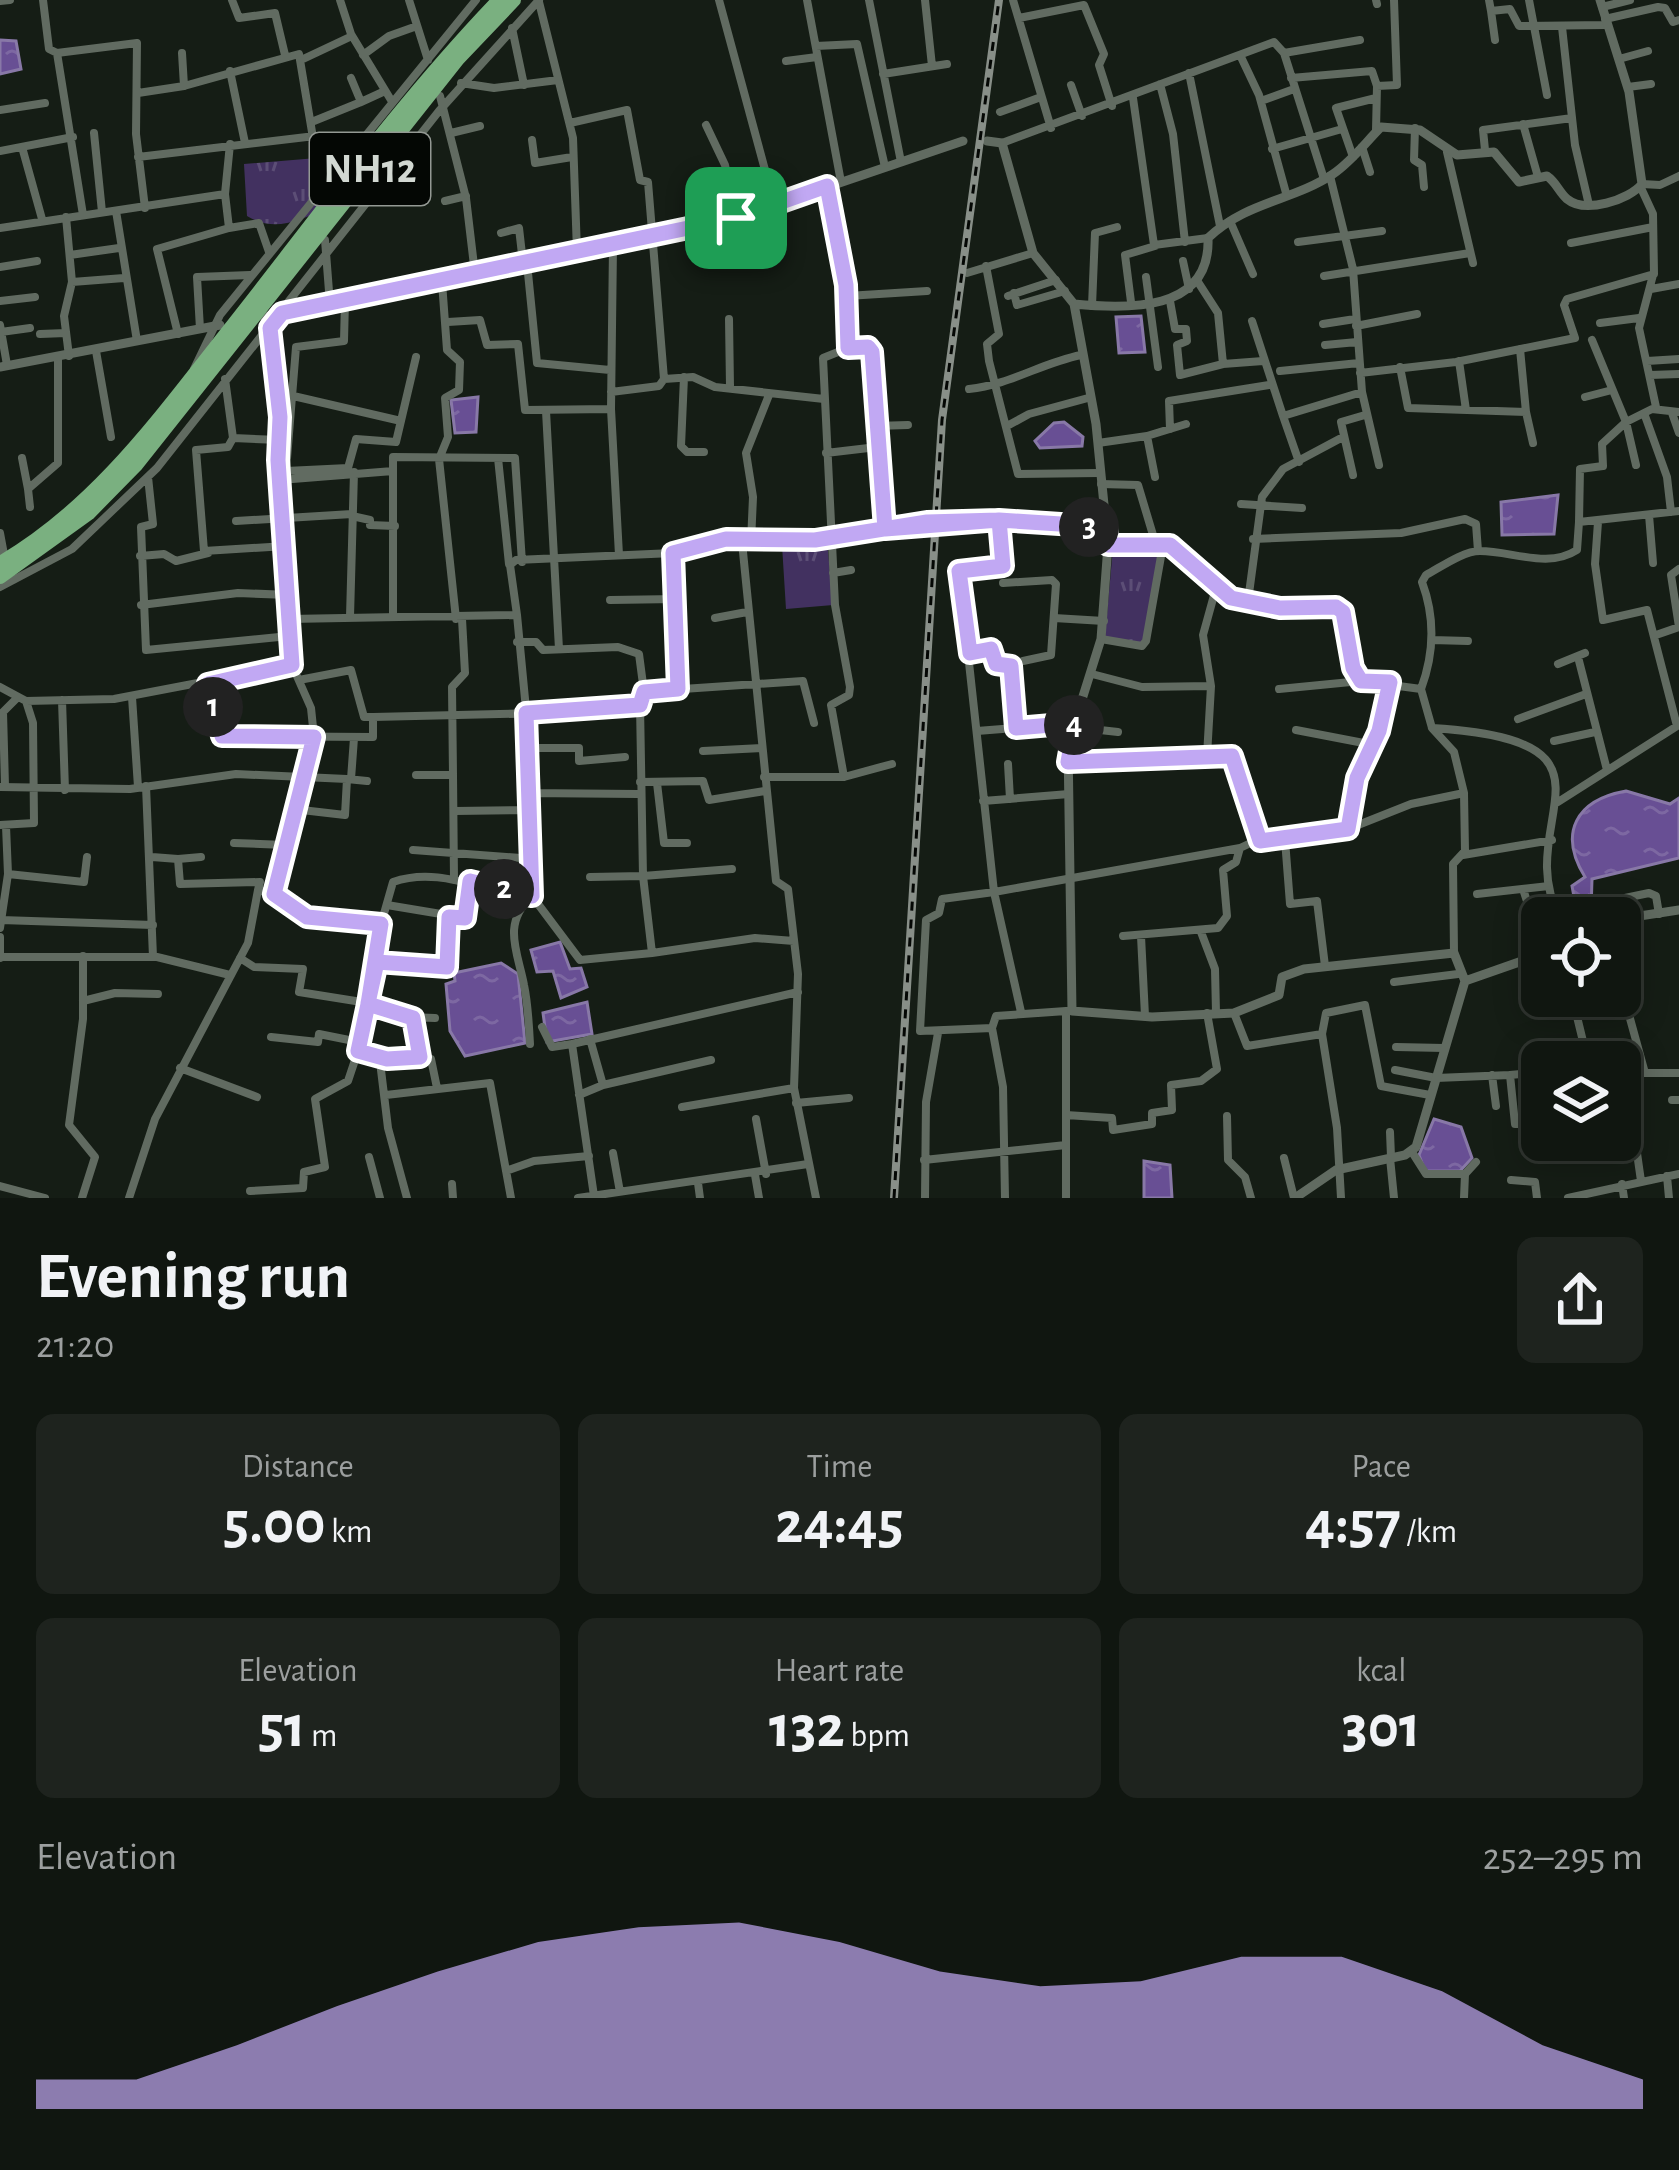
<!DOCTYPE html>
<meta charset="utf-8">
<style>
body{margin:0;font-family:"Alegreya Sans",sans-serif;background:#1e231e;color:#f1f3f6;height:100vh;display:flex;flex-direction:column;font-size:45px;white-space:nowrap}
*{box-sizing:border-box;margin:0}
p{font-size:39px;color:#9c9f9f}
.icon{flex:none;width:66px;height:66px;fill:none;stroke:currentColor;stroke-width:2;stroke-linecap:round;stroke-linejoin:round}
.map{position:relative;height:1198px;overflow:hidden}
.panel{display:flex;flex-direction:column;background:#101610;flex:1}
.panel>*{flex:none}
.buttons{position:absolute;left:1521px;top:897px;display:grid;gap:24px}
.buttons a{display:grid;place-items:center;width:120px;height:120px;border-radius:18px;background:#101610;box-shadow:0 6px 30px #0003,0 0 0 3px #303530;font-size:60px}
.pin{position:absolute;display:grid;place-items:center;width:102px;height:102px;color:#fff;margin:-51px;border-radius:24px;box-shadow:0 6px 18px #0006}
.km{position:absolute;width:60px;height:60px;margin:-30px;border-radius:50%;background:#222;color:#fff;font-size:33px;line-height:60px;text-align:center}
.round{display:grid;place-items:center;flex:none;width:126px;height:126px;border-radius:18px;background:#1e231e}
.overview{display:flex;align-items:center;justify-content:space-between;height:204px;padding:0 36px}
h1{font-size:66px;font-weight:700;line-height:90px}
.figures{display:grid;grid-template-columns:repeat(3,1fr);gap:18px;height:204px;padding:12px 36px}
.figures div{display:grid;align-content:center;border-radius:18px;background:#1e231e;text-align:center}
.figures b{font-size:60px;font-weight:700}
.figures small{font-size:33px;font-weight:400}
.figures p{font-size:33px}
.chart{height:336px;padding:24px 36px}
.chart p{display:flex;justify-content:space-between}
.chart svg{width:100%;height:216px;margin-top:12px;fill:#c1a8f3;opacity:.7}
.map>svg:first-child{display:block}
.grass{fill:url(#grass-tufts)}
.water{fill:url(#water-ripples);stroke:#8878a7;stroke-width:3}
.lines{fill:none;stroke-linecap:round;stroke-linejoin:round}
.minor{stroke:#616b61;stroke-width:8}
.tertiary{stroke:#616b61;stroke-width:9}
.trunk{stroke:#7ab080;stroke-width:14}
.rail-casing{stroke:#888f88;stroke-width:8}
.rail{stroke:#040704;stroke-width:3;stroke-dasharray:9;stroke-linecap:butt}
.route-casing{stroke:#fff;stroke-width:24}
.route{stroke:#c1a8f3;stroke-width:15}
.labels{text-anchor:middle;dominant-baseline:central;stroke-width:12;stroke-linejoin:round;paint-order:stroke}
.shield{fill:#040704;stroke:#949994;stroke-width:3}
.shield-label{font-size:42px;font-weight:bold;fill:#d2d8d2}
</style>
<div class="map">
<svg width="1679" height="1198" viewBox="0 0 1679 1198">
<defs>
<pattern id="grass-tufts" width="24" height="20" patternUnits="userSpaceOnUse" patternTransform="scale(3)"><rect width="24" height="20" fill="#423160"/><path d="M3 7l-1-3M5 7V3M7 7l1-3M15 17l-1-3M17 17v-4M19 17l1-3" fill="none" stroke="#5c4e76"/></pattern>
<pattern id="water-ripples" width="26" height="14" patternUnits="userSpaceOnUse" patternTransform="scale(3)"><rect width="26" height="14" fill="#684f94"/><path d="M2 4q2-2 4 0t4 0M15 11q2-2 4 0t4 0" fill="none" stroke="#7d68a2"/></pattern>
</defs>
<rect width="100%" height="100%" fill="#151d15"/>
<path class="grass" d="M 317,158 L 322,210 C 297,222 273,232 247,216 L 244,164 Z
M 827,541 L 833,605 L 786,609 L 782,545 Z
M 1113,548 L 1162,555 L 1142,643 L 1105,637 Z"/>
<path class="water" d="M 0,40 L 16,41 L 21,69 L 0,74 Z
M 1141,316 L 1145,352 L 1119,353 L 1116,317 Z
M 478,397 L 476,432 L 455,433 L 451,400 Z
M 1064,422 L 1083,437 L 1082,446 L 1040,448 L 1035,441 L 1054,423 Z
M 1558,495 L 1554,534 L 1502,535 L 1501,502 Z
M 1626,791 L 1670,804 L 1679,798 L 1679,858 L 1592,879 L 1591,911 L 1577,913 L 1572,886 L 1585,877 C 1558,833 1576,800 1626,791 Z
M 560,942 L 570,969 L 581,968 L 587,987 L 561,998 L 553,971 L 537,972 L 531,950 Z
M 501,963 L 518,974 L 525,1043 L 465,1056 L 450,1031 L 446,984 L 455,981 L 454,973 Z
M 587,1002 L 592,1034 L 547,1042 L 543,1013 Z
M 1434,1119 L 1461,1127 L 1472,1158 L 1460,1171 L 1425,1171 L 1419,1155 Z
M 1144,1161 L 1170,1165 L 1172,1198 L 1144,1198 Z"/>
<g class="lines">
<path class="minor" d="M 43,0 L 49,49 L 57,53 L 83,215
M 232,0 L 239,18 L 275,13 L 285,55
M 340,0 L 351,34 L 391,100
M 409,0 L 428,60
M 719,0 L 774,203
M 807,0 L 841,182
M 869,0 L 901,162
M 925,0 L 932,66
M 1013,0 L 1051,128
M 1376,0 L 1377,4
M 1489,0 L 1491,11 L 1510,9 L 1519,26 L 1605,25
M 1529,0 L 1547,95
M 0,1 L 10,0
M 539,2 L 573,138 L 577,252
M 1602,7 L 1630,0
M 1491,11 L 1495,40
M 1019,18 L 1084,5 L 1104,54 L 1099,65 L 1112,106
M 1605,19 L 1658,7 L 1665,8 L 1673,22 L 1679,20
M 1562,27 L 1575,145 L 1589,205
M 512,28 L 524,85
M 816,46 L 857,44 L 885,167
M 57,53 L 137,43 L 136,134 L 145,208
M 182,53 L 184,86 L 299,54 L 323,198
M 1284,53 L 1360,40
M 363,55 L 389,36 L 417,26
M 1241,57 L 1259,95 L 1286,193
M 1619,59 L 1648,51
M 301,60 L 352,36
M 786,61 L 817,57
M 230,71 L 245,143
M 1189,73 L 1220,226
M 883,74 L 947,64
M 1291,78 L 1372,71 L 1377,86
M 461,83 L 494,88 L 558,80
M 1160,84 L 1173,134 L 1185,242
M 1071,85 L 1082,116
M 1628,87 L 1651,84
M 138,93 L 184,86
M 440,96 L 466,198 L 475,274
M 1133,98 L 1154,245 L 1208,238
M 1261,101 L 1294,89
M 361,102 L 385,91
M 0,110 L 45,103
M 1000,112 L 1041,97
M 314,121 L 361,102 L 351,78
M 570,123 L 627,110 L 640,180 L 648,182 L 664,379
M 1523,124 L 1538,177
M 706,125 L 725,165 L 736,218
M 1415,128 L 1414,160 L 1422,165 L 1424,187
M 1376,130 L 1377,86 L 1397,85 L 1394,0
M 94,133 L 102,212
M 451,133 L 480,126
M 532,140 L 535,163 L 572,157
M 1002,143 L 1274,42 L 1284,53 L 1324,179
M 22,147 L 42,219
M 1362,147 L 1370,172
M 1272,149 L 1342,129
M 1485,150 L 1483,130 L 1572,118
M 0,151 L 73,137
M 1447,152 L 1473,263
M 138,157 L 315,136
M 1353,157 L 1336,108 L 1376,98
M 1330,176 L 1353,269 L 1362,392 L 1379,465
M 1642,184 L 1660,185 L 1679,176
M 827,186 L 846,285 L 848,348 L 823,358 L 835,605 L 850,687 L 849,695 L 831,705 L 844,777
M 225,194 L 230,144
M 445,201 L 466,196
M 116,211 L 137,341
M 66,217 L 72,282 L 64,316 L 69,356
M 1230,221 L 1253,274
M 0,228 L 225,194 L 229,228 L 259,223 L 269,252
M 501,233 L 519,228 L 523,263
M 325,240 L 330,304
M 1298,242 L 1382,231
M 1571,243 L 1653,227
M 613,246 L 611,409 L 619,555
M 70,255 L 119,248
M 1183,261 L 1189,289
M 527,263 L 537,363 L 610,370
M 986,266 L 999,334 L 987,344 L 989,361 L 1018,474 L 1099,473
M 0,267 L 37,261
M 967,273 L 1033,253
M 1653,275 L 1639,328 L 1656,407
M 1324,276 L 1470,253
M 1146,277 L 1158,367
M 72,282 L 124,278
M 442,282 L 447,350 L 460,362 L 459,390 L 445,398 L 448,437 L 439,459 L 456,619
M 1198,282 L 1218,313 L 1223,364 L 1263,361
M 1651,289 L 1679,284
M 1014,293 L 1017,305 L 1065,291
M 847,296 L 927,291
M 1008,296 L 1056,280
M 0,301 L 35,297
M 345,301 L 344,341 L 296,347 L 286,471 L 348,468 L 356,439 L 396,442 L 416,357
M 1170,301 L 1175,329 L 1186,329 L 1187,341 L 1177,345 L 1180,375 L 1223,364
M 1131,302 L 1125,255 L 1155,246
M 1092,306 L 1095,233 L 1117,227
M 729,319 L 730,387
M 1252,321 L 1283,416
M 448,322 L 480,320 L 487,345 L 518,344 L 525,410 L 611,409
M 1600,323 L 1639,318
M 1323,324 L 1355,319
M 0,325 L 7,365
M 1356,326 L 1417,314
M 270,328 C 282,424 285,522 289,619
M 200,329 L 197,277 L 250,275
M 1,332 L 30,328
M 40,334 L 66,333
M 178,334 L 157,249 L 229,228
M 1592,340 L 1626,422 L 1636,465
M 1325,345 L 1357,342
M 848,348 L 868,347 L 872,352 L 885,528
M 1520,349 L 1526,412
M 96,351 L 111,437
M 1459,361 L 1466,410
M 1647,361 L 1679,359
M 1400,367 L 1408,408 L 1526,412 L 1533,443
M 194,369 L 220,315 L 476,0
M 1280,371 L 1359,363
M 1360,373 L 1456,362 L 1575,338 L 1564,305 L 1567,299 L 1654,274 L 1653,214 L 1641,188
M 1650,375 L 1679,374
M 684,377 L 681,446 L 687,452 L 704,452
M 225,379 L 233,438 L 279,440
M 969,389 C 1010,385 1041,363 1081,355
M 611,392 L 659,386 L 664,379 L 693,377 L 715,387 L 824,399
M 289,395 L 401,421
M 1585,397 L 1612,390
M 546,411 L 559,649
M 1644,413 L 1667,477 L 1671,512
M 1672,413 L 1679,433
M 875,426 L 908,425
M 1007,426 L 1029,414 L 1088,398
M 1170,429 L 1169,401 L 1269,385
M 1147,436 L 1186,424
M 233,438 L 228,447 L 196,450 L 204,551 L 286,546
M 1098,443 L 1147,436 L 1155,477
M 826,453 L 877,447
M 22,458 L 28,489
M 498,458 L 509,564
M 1299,462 L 1283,416 L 1362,392
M 1353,475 L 1341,422 L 1365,415
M 148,477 L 153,524 L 141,527 L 146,650 L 289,636
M 280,480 L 393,471 L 393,457 L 515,458 L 522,562
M 1101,484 L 1138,485 L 1156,545
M 1241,504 L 1302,508
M 30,507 L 28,489 L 58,463 L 58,359
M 1649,515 L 1653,563
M 352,516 L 370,520 L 370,525 L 395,526
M 999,520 L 1003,566 L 959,571 L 994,892 L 942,899 L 939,913 L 926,920 L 920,1031 L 992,1028 L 996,1016 L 1066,1011
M 236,521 L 352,514
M 1579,522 L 1580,469 L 1603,466 L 1602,444 L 1626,422 L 1652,409 L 1679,412
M 0,533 L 5,560
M 1253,539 L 1401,533 L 1465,519 L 1476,524 L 1478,551
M 742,542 L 776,881 L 788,889 L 798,974 L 794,1088 L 816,1198
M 751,542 L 753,497 L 746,453 L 769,395
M 1108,545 L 1170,545 L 1231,599 L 1280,608 L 1336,607 L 1343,612 L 1353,668 L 1361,681 L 1421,689 L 1432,728 C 1643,741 1508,822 1560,918
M 673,553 L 678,689
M 140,556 L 164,554 L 176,561 L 208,553
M 833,573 L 851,570
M 1003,583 L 1052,580 L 1056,584 L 1051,655 L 1023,661
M 0,587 L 72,549 L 157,468 L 439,111 L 539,0
M 610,600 L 676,599
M 1248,601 L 1262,497 L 1283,469 L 1343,437
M 141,605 L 238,593 L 289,595
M 350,617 L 354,472
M 393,617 L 393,471
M 715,618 L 747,612
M 1054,618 L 1104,621
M 1656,635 L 1679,627 L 1671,575 L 1679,569
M 1101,639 L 1142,646 L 1146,641 L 1163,545
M 1432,640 L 1468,641
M 517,642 L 536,642 L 543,650 L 618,647 L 639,654 L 644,692
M 970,653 L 990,649 L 996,664 L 1011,666 L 1015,728 L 1075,723
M 1578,657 L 1607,770
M 1558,664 L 1585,653
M 1092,674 L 1142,687 L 1211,686
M 299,680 L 351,670 L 364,717 L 372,717
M 1390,683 L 1379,731 L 1357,778 L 1348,829 L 1411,804 L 1464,793 L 1465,851 L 1453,864 L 1454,953
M 208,684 L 222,736 L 373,737 L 373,717 L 589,712 L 640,705 L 644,692 L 653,691 L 803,681 L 814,723
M 0,687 L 26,701 L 114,699 L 292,665
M 1279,689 L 1361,681
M 1421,689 C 1434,654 1435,617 1422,582 L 1426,575 C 1441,567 1463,551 1480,551 C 1512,551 1548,569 1577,550 L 1579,522 L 1679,511
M 132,697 L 138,787
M 62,700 L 65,790
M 640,705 L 643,876 L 732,869
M 1518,719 L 1586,694
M 1073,727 L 1118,732
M 1432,728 L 1454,752 L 1464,793
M 1296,730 L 1374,745
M 977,731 L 1015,728
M 1554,741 L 1595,732
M 527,748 L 579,748 L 579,761 L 625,757
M 703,751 L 762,748
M 1207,756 L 1211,686 L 1203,635 L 1216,588
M 1068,762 L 1232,756 L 1257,840 L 1348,829
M 1008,764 L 1010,799
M 416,775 L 453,775 L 452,687 L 465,673 L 462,619
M 453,775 L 454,880
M 764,777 L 844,777 L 892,764
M 351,779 L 354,738
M 640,782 L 703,781 L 709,800 L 765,791
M 657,783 L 664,843 L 687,843
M 5,786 L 3,712 L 17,698
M 146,786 L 153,957
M 0,787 L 130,789 L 236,774 L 347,779
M 528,793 L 638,794
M 983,801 L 1069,794
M 1558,802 L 1677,726 L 1647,610 L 1603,620 L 1595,564 L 1598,522
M 293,809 L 345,815 L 347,779 L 367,781
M 455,811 L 529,810
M 0,825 L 34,823 L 33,723 L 26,701
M 1285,840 L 1290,904 L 1317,901 L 1325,966
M 234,843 L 285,845
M 413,850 L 534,859
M 1463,855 L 1552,840
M 152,857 L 178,859 L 180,884 L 260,882 L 258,890
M 178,859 L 201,857
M 8,874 L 84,882 L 87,857
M 590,877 L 643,876 L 652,953 L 755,938 L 794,941
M 1523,889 L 1542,947
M 274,894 L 299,778 L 314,737 L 311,708 L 292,665 L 289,619 L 517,615 L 510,565 L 516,560 L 673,553 L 726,539 L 815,540 L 927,522 L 999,520 L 1106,527
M 1477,894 L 1549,886
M 1596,904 L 1649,893 L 1656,896 L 1659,914
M 387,905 L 465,918 L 470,881
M 1,920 L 153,925
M 0,928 L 8,874 L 6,826
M 1201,932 L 1215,969 L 1216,1013
M 1123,936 L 1218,928 L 1227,916 L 1223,870 L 1236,862 L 1240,848
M 1141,936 L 1145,1016
M 0,937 L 0,958
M 0,957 L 157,957 L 230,975
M 240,958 L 254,967 L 303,969 L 299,992 L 368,1003
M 377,962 L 447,967 L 449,918
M 1394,982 L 1458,974
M 1572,996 L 1588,1062
M 83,1001 L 115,993 L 158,994
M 368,1004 L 408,1017 L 435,1018
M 1626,1004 L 1645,1073
M 1021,1012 L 994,892 L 1240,848 L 1257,840
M 1234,1013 L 1247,1046 L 1322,1034 L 1337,1128 L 1341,1198
M 413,1018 L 420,1057
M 542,1027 L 552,1047 L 572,1044
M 992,1028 L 1003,1087 L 1005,1198
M 1322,1034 L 1326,1013 L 1365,1005 L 1381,1086 L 1430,1095
M 271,1037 L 318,1042 L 319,1034 L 359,1042
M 590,1039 L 603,1085 L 711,1060
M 530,1044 C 529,1024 528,1004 524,985 C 518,952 501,924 532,896 L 580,960 L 652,953
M 1396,1047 L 1444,1048
M 358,1051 L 381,924
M 180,1068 L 257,1097
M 381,1070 L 388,1128 L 407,1198
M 1395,1070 L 1436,1078 L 1510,1075 L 1515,1124 L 1542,1124
M 1620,1073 L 1679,1073
M 1492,1075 L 1496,1106
M 1510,1075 L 1542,1072
M 386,1095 L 490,1083 L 511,1198
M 579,1095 L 603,1085
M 1672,1100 L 1679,1100
M 796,1103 L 849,1098
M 682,1107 L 794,1088
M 1066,1115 L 1112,1118 L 1113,1130 L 1152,1124 L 1152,1113 L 1172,1110 L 1171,1085 L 1201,1081 L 1217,1069 L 1207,1013
M 1227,1116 L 1228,1160 L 1245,1177 L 1251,1198
M 756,1119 L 766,1174
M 1390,1132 L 1391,1157
M 1552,1140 L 1553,1151
M 1636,1146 L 1641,1181
M 1412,1152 L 1426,1174 L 1465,1174
M 613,1153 L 620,1192
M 369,1157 L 380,1198
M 1284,1158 L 1294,1198
M 1390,1158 L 1394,1198
M 924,1160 L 1066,1145
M 506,1171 L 534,1161 L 589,1156
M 755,1175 L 759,1198
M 1667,1176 L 1669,1198
M 1511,1180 L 1535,1182 L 1537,1198
M 698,1183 L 700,1198
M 452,1184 L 453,1198
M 1622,1184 L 1624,1198
M 0,1186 L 45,1198
M 250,1191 L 303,1188 L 304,1172 L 325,1167 L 315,1099 L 348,1081 L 358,1051 L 387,1059 L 431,1059 L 437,1088
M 594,1196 L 572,1044 L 798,992
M 82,1198 L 95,1157 L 69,1125 L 83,1019 L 83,956
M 129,1198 L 155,1119 L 248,943 L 258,890 L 274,894 L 307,918 L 381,924 L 393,882 C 441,865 486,894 532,896 L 527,720 L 517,615
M 578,1198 L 808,1164
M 925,1198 L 926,1102 L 938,1033
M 1066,1198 L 1066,1011 L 1070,1011
M 1464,1198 L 1465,1174 L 1476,1162
M 1568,1198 L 1679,1174"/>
<path class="tertiary" d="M 987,141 L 1002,143 L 1033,253 L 1074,304 L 1096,424 L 1108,545 L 1101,639 L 1068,744 L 1072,1011 L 1152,1017 L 1234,1013 L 1279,995 L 1282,977 L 1304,969 L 1454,953 L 1465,981 L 1542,954
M 1074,304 C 1126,309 1211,313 1208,238 C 1247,201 1293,201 1333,174 C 1352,161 1365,143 1381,127 L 1420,130 L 1457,155 L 1494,152 L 1519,182 L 1547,176 C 1556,182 1559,192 1567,199 C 1585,214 1629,200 1642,184 L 1629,92 L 1600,0
M 264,317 L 736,218 L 963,141
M 0,367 L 220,325
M 1620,919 L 1679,910
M 1295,1198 L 1336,1170 L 1405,1155 L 1416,1147 L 1465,981"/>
<path class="trunk" d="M 0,563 C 95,508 158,420 225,335 C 314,223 399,104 499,0
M 0,577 L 89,513 L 137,464 L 458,59 L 514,0"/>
<g class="rail-casing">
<path id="rail" d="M 894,1198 L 942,420 L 999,0"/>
</g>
<use href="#rail" class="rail"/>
</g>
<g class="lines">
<g class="route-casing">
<path id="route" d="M 736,218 L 282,313 L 270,328 L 280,417 L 278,460 L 292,665 L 208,684 L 222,736 L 314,737 L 274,894 L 307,917 L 381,924 L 368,1004 L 413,1018 L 420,1057 L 387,1059 L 358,1051 L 368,1004 L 368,1003 L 377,962 L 447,967 L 449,917 L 465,918 L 470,881 L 532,896 L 526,713 L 640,705 L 644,692 L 678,689 L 673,553 L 726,539 L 815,540 L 927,522 L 999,520 L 1106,527 L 1108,545 L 1170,545 L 1231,598 L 1280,608 L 1336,607 L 1343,612 L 1353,668 L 1361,681 L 1390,682 L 1379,731 L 1357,778 L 1348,829 L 1260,841 L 1232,756 L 1068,762 L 1075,723 L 1016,728 L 1011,666 L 996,664 L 991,649 L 970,653 L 959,571 L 1003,566 L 999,520 L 885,529 L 872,352 L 868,347 L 848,348 L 846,285 L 827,186 L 736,218"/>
</g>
<use href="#route" class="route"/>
</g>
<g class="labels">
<rect class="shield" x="310" y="133" width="120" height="72" rx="9"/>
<g class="shield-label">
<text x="370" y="169">NH12</text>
</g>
</g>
</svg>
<div class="buttons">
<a><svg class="icon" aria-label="locate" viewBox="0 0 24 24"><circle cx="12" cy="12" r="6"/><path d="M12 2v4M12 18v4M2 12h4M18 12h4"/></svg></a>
<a><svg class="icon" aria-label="layers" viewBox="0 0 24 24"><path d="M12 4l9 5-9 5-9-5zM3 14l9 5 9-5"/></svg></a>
</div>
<div class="pin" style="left:736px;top:218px;background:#1e9e55"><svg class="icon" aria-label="arrive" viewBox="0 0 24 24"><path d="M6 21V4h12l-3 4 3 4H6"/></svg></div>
<b class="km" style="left:213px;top:707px">1</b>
<b class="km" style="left:504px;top:889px">2</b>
<b class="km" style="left:1089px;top:527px">3</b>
<b class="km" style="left:1074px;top:725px">4</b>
</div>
<section class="panel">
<div class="overview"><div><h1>Evening run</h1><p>21:20</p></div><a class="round"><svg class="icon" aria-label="share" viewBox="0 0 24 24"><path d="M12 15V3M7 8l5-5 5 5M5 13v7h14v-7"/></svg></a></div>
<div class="figures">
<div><p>Distance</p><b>5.00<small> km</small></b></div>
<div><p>Time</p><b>24:45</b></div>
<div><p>Pace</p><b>4:57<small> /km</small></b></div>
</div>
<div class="figures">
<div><p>Elevation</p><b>51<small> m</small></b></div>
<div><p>Heart rate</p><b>132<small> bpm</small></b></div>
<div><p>kcal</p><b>301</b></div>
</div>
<div class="chart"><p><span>Elevation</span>252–295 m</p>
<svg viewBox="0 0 160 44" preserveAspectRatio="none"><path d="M0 44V38L10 38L20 31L30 23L40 16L50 10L60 7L70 6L80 10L90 16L100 19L110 18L120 13L130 13L140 20L150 31L160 38V44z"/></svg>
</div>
</section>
